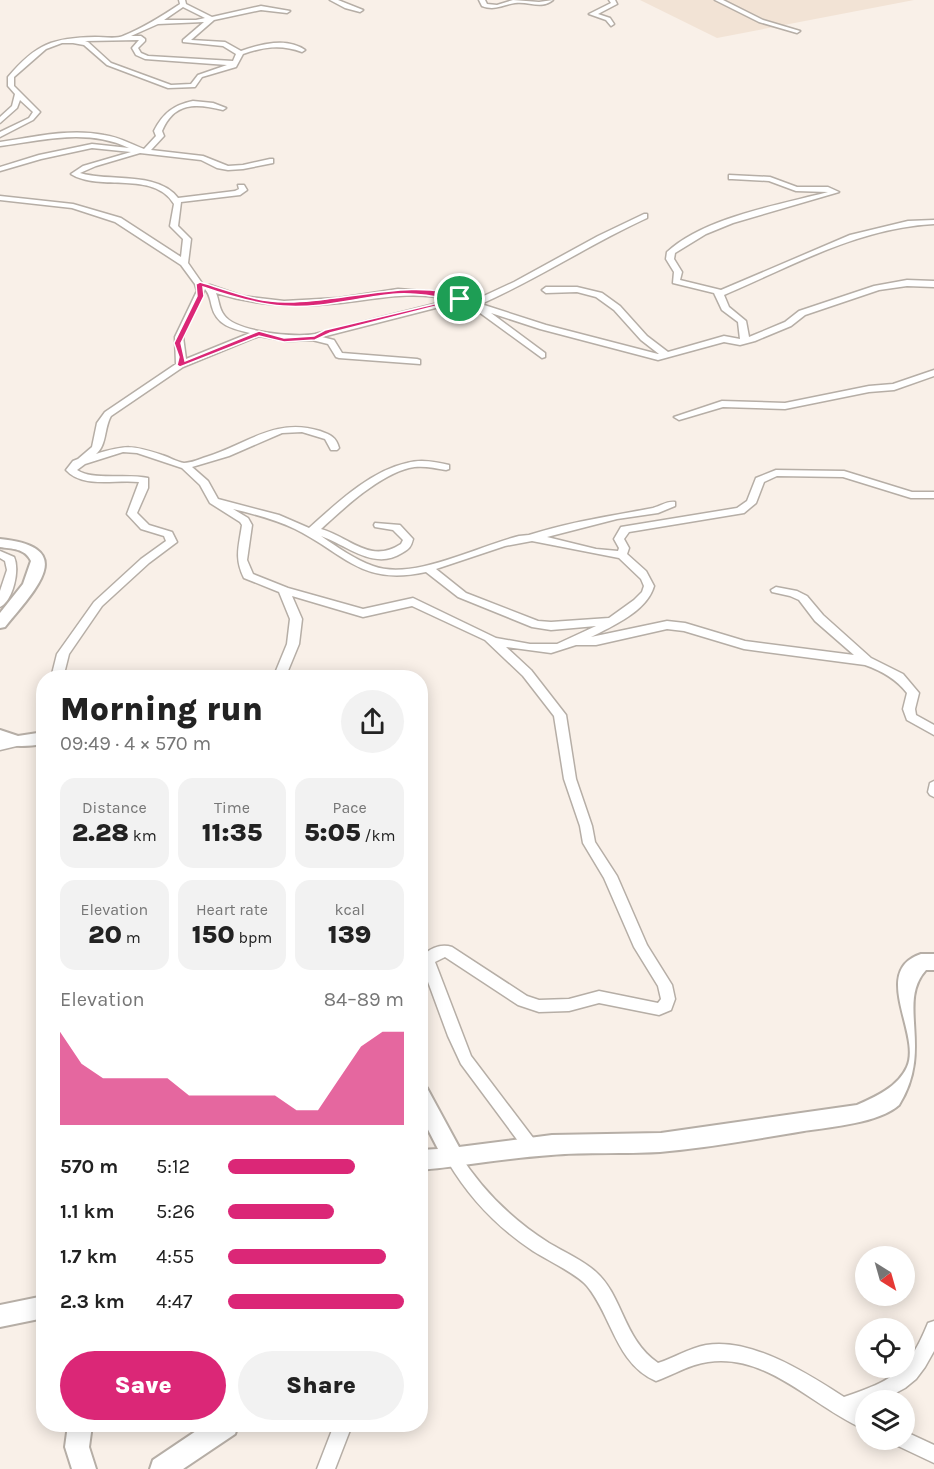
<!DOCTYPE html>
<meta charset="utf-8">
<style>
body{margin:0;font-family:Karla,sans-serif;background:#f2f2f2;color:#222;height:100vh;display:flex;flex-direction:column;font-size:22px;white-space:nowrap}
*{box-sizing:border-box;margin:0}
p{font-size:20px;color:#767676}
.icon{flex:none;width:33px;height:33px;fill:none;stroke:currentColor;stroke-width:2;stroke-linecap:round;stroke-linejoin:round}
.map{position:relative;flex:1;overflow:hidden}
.details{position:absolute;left:36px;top:670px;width:392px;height:762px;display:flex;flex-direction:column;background:#fff;border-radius:24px;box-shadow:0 3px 15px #0003}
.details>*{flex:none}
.needle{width:39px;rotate:143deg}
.buttons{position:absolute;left:855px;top:1246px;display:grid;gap:12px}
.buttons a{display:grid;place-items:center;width:60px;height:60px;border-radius:50%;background:#fff;box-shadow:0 3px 15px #0003;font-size:30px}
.pin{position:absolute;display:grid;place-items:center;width:51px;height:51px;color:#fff;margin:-26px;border:3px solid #fff;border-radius:50%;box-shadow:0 2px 6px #0007}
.round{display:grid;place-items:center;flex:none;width:63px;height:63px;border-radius:32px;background:#f2f2f2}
.headline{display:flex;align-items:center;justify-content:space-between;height:102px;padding:0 24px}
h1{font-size:33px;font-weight:800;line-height:45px}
.metrics{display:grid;grid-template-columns:repeat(3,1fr);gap:9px;height:102px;padding:6px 24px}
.metrics div{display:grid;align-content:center;border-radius:15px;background:#f2f2f2;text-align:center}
.metrics b{font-size:26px;font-weight:800}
.metrics small{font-size:16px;font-weight:400}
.metrics p{font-size:16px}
.chart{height:168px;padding:12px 24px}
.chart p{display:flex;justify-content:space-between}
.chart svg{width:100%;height:108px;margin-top:6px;fill:#db2777;opacity:.7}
.primary-button{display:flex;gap:12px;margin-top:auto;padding:12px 24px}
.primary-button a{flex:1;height:69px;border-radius:36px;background:#db2777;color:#fff;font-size:24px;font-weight:800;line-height:69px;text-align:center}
.primary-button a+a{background:#f2f2f2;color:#222}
ul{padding:0 24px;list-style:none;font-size:20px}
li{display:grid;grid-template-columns:96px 72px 1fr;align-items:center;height:45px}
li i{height:15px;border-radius:8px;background:#db2777}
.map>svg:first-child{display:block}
.built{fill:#f2e3d5}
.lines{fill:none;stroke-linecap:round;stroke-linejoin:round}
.street-casing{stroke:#b6aea6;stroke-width:3}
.secondary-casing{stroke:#b6aea6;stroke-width:4}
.street{fill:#fff;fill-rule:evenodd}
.secondary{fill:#fff;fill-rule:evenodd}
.route{fill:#db2777;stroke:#fff;stroke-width:1.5;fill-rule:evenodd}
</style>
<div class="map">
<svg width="934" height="1469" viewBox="0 0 934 1469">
<rect width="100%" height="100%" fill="#f9f0e8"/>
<path class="built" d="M 640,0 L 914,0 L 717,38 Z"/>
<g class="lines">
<g class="street-casing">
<path id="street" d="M 179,0 L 185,0 L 186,4 L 212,17 L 261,6 L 290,11 L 287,13 L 261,10 L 214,20 L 191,40 L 225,42 L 241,51 C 261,44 287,37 305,50 L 302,52 C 281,44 263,47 243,54 L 236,67 L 202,77 L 195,87 L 168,88 L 107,65 L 84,45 L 73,43 L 62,43 L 46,49 L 14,77 L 14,86 L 40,112 L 33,120 L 0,137 L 0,132 L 29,118 L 33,112 L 20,100 L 17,108 L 0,123 L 0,117 L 12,106 L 15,94 L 8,86 L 8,77 C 37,43 53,38 95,37 C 103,37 117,39 123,36 C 143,28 162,16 180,4 ZM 183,7 L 205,18 L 196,20 L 164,20 ZM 204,22 L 183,40 L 183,42 L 223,46 L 236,54 L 233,61 L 148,56 L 141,53 L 138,48 L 145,41 L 145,39 L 141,36 L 131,36 L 158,24 ZM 139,40 L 132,48 L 136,55 L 145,59 L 227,65 L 198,75 L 191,84 L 171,85 L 111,63 L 88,42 L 85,41 Z
M 330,0 L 338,0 L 363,10 L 360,12 L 345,8 Z
M 479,0 L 485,0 L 487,4 L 497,5 L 513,0 L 539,2 L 553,0 C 541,10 529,1 515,3 C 502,5 495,11 482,6 Z
M 609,0 L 615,0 L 617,4 L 598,14 L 610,18 L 614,24 L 611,26 L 606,20 L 589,14 L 611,3 Z
M 715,0 L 723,0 L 763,20 L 800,31 L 797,33 L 759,22 Z
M 193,101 L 213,103 L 226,108 L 223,110 C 196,103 174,102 162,131 L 164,136 L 151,150 L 203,156 L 228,166 L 243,165 L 270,159 L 273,159 L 273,163 L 243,169 L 228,170 L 217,168 L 201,160 L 140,153 L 96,166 L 80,173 C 108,182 158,171 178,198 L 235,191 L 239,189 L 238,185 L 244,185 L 247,190 L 240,195 L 181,202 L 178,226 L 191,239 L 188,263 L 204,286 L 210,285 L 242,296 L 284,301 L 339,298 L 398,289 L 448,293 L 473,301 L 514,282 L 598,236 L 644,214 L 647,214 L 647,218 C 590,244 538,279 481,304 L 546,325 L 658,354 L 659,354 L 641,340 L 614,310 L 596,297 L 577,292 L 546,293 L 542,290 L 546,287 L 577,287 L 602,293 L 620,306 L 647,336 L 668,352 L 724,336 L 740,339 L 738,322 L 722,310 L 714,293 L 673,283 L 674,272 L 666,259 L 667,252 C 705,217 779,205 828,192 L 796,191 L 769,181 L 732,179 L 729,179 L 729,175 L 770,177 L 797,187 L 828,187 L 839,192 L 733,223 L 706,234 L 675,253 L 674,259 L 682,272 L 680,280 L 721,290 L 850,235 L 908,221 L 934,220 L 934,224 C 858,228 792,266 724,295 L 729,307 L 746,321 L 749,337 L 785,322 L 799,311 L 874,286 L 907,280 L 934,281 L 934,287 L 907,286 L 879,290 L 805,315 L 791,326 L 755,341 L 740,345 L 724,342 L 658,360 L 540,329 L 491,313 L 545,353 L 545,357 L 542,358 L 472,307 L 459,302 L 322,337 L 334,340 L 342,353 L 417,359 L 420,360 L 420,364 L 339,358 L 336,357 L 328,344 L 312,340 L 287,341 L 259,336 L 183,367 L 111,416 C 104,428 107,445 96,454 C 126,445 132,445 162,455 C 169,457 177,462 184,463 C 191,463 200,459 206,457 C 247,444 276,417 320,431 C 331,435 336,437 339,448 L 337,450 L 331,450 L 325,439 L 302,432 L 282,433 L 229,456 L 192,467 L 208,481 L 218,499 L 279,515 L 309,528 C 336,504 370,471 407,463 C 421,459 436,462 449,465 L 449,469 L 446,470 C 434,468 421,465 409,468 C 378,476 344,508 321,529 C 351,538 370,564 401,544 L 403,540 L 393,530 L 375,527 L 374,525 L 375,523 L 400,525 L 413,539 C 411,547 409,549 402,553 C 374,571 347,545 321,536 C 337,547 354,559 373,566 C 413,581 478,546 519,536 L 529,535 C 569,522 611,516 653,508 C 661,506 666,501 675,502 L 675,506 L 658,513 L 617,519 L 547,537 L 596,549 L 618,551 L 619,548 L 614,539 L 621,527 L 737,508 L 747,501 L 756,478 L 776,470 L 844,471 L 912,492 L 934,492 L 934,498 L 911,498 L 843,477 L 777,476 L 764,482 L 756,503 L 744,513 L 629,532 L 624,539 L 629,548 L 627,554 L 646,571 L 654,586 C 647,611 613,626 591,637 L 667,621 L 685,623 L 745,641 L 854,655 L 815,621 L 799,600 L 790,596 L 772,592 L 771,590 L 776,587 L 797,591 L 807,596 L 823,615 L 871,658 L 903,674 L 919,693 L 915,709 L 916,715 L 934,725 L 934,735 L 907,720 L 903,709 L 907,693 C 896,679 882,671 865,665 L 744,649 L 684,631 L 667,629 L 596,645 L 576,645 L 551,653 L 506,647 L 531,670 L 566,715 L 576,779 L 592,826 L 595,842 L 617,876 L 647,945 L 672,985 L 675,999 L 671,1010 L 659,1015 L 599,1003 L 569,1011 L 539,1012 L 518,1005 L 445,957 L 435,962 L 471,1056 L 537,1143 L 540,1148 L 537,1153 L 532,1155 L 527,1153 L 461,1064 L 448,1036 L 420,960 C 427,949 440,943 452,947 L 527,996 L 539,1000 L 569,999 L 599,991 L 658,1003 L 661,999 L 658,986 L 634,947 L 604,878 L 583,843 L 580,826 L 564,779 L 554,716 L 523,676 L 485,640 L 412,606 L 363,617 L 292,596 L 302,619 L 299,644 L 285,678 L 273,678 L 287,644 L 290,619 L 279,592 L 244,578 C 234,558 239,546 242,525 L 240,522 L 210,503 L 200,485 L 182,468 L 137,453 L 123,452 L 85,464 L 77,470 C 93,481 127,473 148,478 L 148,488 L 137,513 L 149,525 L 172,532 L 177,542 L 149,563 L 102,606 L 69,654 L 63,678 L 51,678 L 57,654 L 94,602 L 141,559 L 166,541 L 164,536 L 141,529 L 127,514 L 139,482 C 116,479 83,489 66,470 L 73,461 L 78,459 L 92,447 L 97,423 L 105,412 L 176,364 L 175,337 L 197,291 L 195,284 L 181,265 L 115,222 L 72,208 L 0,200 L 0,196 L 73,204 L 121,218 L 181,257 L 183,239 L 170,226 L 174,204 C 154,170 99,192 71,174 L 83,166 L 131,152 L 92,148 L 41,159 L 0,171 L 0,167 L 39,155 L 92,144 L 129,148 C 88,128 43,140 0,146 L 0,142 C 34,137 70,128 104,135 C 119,137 131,144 144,149 L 156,136 L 154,131 C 163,113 174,105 193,101 ZM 205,289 C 210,295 210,300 212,307 C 217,326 234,329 250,333 L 186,359 L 183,337 ZM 216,293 C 257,306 298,308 340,303 C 377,299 413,290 450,300 L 315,334 C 296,338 235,332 224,315 C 219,309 219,300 216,293 ZM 233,509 C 254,514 276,520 295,529 C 347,555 361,586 426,572 L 458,597 L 532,627 L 551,630 L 596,626 L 557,644 L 530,644 L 496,638 L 413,598 L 363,609 L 288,588 L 253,574 L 247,560 L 252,525 L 248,518 ZM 532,541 L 619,558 L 641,579 L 644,586 L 642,592 L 634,600 L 609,618 L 551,622 L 538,621 L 466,593 L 436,569 L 505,546 Z
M 934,370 L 934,376 L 894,390 L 869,392 L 785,409 L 723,407 L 679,420 L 674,417 L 722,401 L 785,403 L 869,386 L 893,384 Z
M 0,551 L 14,557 C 20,570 13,601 0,607 L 0,591 L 7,570 L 5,561 L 0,558 Z
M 17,738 L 23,742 L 21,745 L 0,750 L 0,742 Z
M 934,781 L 934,797 L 930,795 L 928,792 L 930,783 Z
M 453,1150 L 458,1152 C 482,1190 511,1219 549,1243 C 564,1252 583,1260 596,1272 C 623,1296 623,1339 658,1363 C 674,1358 689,1348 706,1345 C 751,1337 808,1374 844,1397 C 894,1380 908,1372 928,1323 L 934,1321 L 934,1351 L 925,1367 L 916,1379 L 905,1388 L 881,1401 L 866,1401 L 866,1407 L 862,1408 L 866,1411 L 866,1430 C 815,1409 769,1353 708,1362 C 690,1364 673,1375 656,1381 C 616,1364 612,1316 587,1286 C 577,1274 547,1260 533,1251 C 497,1227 470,1199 448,1162 L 445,1157 L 448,1152 Z
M 334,1425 L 352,1425 L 335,1469 L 317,1469 Z
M 904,1431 L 934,1445 L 934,1463 L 898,1446 L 895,1440 L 904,1440 Z"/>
</g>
<g class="secondary-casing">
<path id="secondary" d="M 0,539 C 79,547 36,589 5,627 L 0,628 L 0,613 L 23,584 L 31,561 C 25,548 12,549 0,547 Z
M 0,730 L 18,736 L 44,732 L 44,744 C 27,746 16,748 0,742 Z
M 921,954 L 934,954 L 934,970 L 926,970 C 896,1003 934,1049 899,1105 C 879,1123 831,1127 804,1131 C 756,1139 708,1148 660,1152 C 624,1154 587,1152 551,1155 C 507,1158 464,1166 420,1170 L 420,1150 L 438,1149 L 420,1114 L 420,1085 L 427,1088 L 459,1147 L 552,1135 L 661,1133 L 857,1105 C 875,1097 898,1087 907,1067 C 922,1035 870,971 921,954 Z
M 44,1296 L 44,1318 L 0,1327 L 0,1305 Z
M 68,1425 L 92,1425 L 89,1447 L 96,1469 L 72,1469 L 65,1447 Z
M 205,1425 L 238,1425 L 235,1434 L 183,1469 L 150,1469 L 153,1460 Z"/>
</g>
<use href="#street" class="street"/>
<use href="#secondary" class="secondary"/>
</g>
<path class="route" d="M 200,282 C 228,290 255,302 285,302 C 336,304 420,275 464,299 L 330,333 L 315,340 L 284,342 L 259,336 L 180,367 L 177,365 L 179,357 L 174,343 L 197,296 L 196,284 ZM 203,287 C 229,296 255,304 283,306 C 322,309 359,297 397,294 C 415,293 434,296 451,300 L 325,330 L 314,336 L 284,338 L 259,331 L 185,361 L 181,343 L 204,296 Z"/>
</svg>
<div class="buttons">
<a><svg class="needle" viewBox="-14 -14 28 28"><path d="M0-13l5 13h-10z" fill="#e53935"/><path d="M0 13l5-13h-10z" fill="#767676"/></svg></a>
<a><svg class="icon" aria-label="locate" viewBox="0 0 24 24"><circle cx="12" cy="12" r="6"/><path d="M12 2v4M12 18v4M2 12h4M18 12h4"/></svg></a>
<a><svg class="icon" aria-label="layers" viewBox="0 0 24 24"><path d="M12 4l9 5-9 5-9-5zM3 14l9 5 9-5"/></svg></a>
</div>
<div class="pin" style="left:460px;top:299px;background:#1e9e55"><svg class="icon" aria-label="arrive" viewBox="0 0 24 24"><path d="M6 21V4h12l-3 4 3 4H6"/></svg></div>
<section class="details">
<div class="headline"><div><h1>Morning run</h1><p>09:49 · 4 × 570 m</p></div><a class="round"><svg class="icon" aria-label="share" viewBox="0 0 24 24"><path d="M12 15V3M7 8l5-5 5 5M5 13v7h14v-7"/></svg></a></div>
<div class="metrics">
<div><p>Distance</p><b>2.28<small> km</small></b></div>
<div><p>Time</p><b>11:35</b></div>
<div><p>Pace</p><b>5:05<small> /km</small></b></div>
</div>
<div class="metrics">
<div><p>Elevation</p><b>20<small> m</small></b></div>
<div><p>Heart rate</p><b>150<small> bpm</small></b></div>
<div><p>kcal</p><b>139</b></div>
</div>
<div class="chart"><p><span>Elevation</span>84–89 m</p>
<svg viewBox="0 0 160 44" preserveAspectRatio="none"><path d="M0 44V6L10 19L20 25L30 25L40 25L50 25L60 32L70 32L80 32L90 32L100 32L110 38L120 38L130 25L140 12L150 6L160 6V44z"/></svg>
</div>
<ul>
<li><b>570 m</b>5:12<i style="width:72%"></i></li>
<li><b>1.1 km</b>5:26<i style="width:60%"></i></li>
<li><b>1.7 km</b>4:55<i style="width:90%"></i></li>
<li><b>2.3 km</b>4:47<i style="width:100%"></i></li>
</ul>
<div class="primary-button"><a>Save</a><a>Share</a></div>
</section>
</div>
